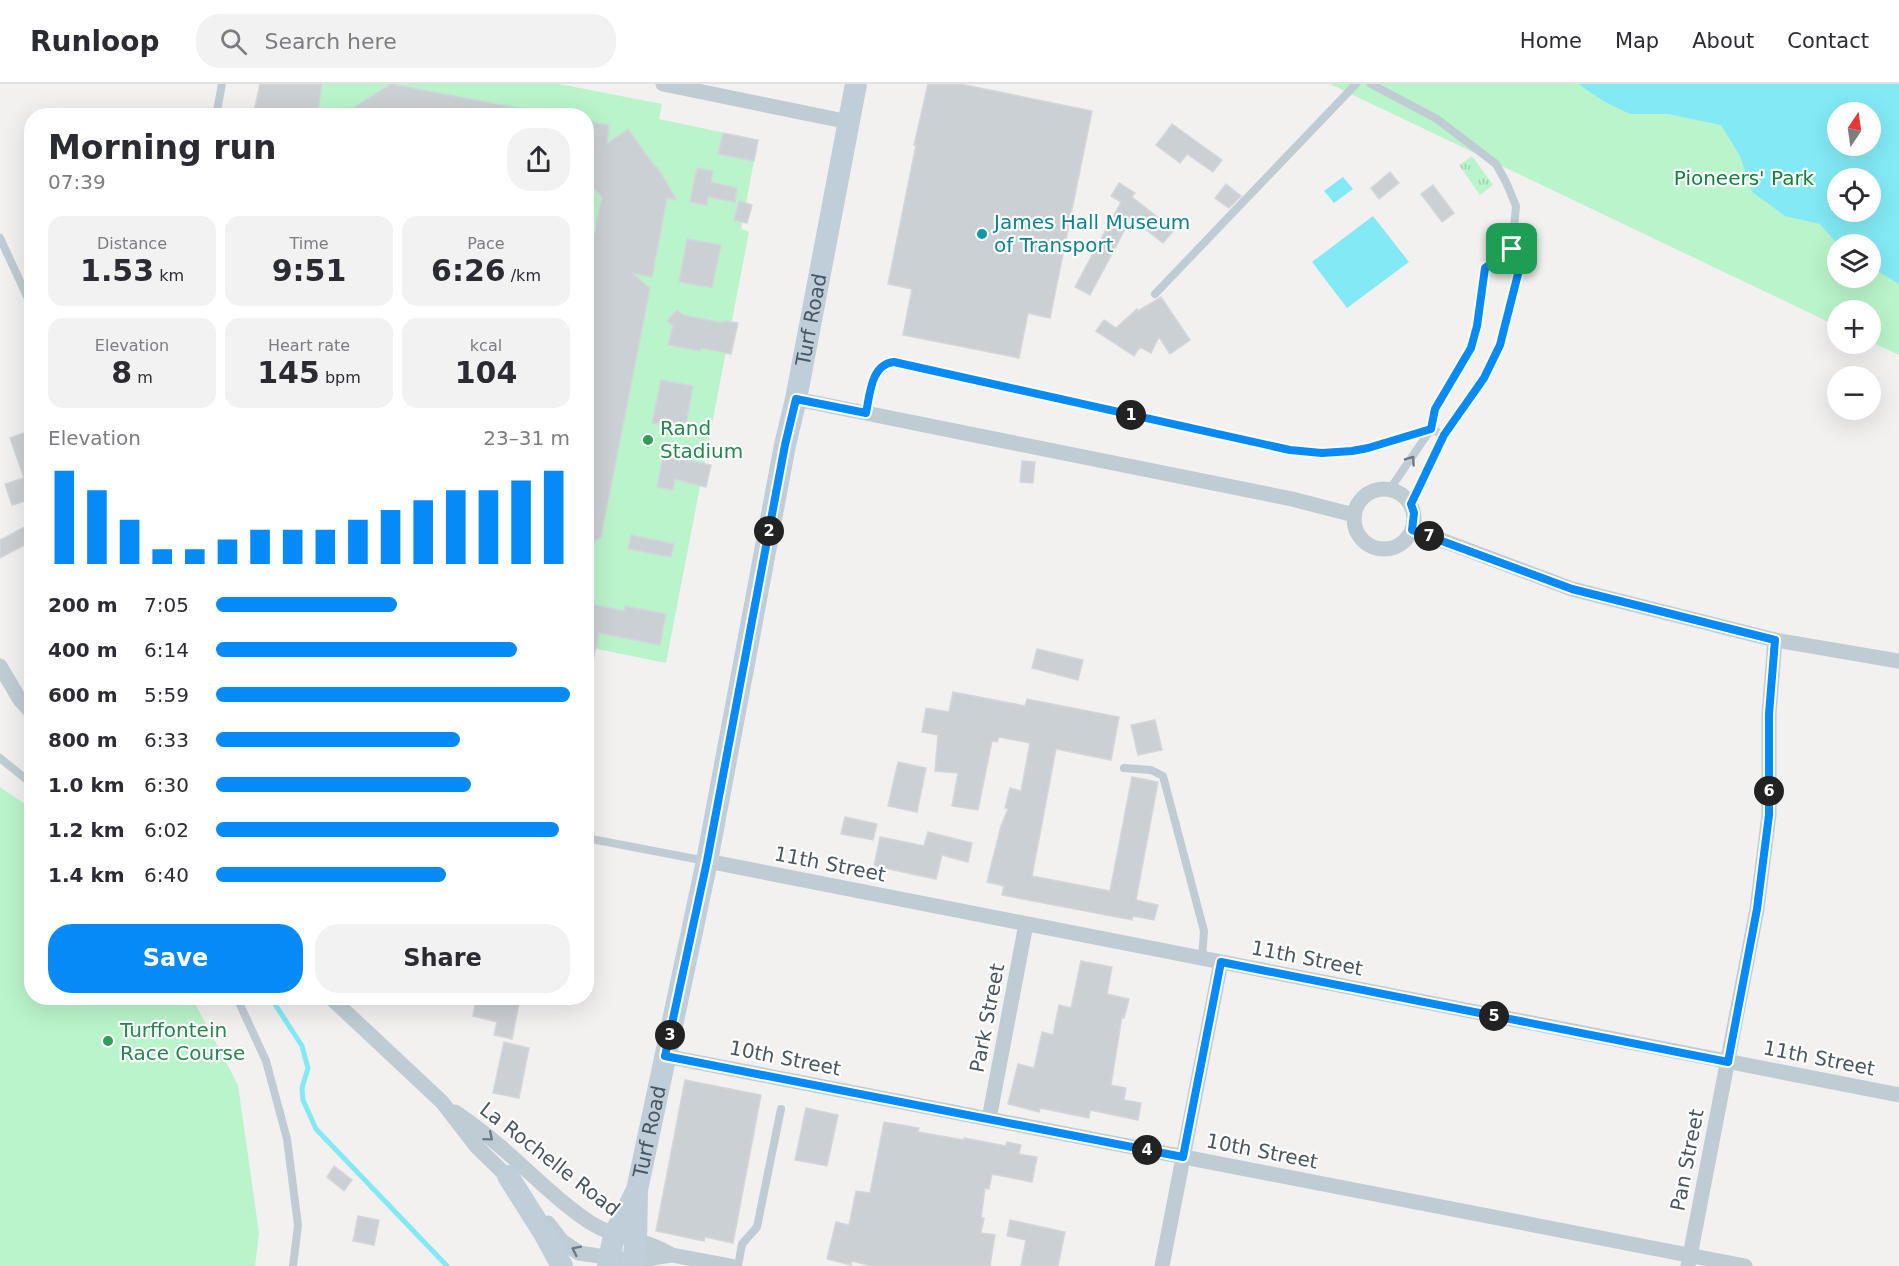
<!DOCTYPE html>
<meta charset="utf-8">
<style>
body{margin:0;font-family:"DejaVu Sans",sans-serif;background:#f2f2f3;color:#2b2b33;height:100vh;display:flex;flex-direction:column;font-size:22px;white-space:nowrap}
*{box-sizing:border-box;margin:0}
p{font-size:20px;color:#7c7c81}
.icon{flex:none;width:33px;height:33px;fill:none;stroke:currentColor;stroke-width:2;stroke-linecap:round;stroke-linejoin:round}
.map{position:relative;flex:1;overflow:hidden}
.drawer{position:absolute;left:24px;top:24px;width:570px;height:897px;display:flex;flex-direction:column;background:#fff;border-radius:24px;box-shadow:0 6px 24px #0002}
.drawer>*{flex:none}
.needle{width:39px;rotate:13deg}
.controls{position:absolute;left:1827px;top:18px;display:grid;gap:12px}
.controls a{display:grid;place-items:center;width:54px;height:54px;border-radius:50%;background:#fff;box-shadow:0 6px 24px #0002;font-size:30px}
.pin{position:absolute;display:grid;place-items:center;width:51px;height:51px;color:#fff;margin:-26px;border-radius:12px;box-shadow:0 3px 9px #0006}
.km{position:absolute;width:30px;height:30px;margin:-15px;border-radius:50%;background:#222;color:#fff;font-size:16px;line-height:30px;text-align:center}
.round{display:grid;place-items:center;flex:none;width:63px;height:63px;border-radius:24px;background:#f2f2f3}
.summary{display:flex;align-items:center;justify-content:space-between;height:102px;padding:0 24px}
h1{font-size:33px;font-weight:800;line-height:45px}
.stats{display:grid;grid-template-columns:repeat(3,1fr);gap:9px;height:102px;padding:6px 24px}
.stats div{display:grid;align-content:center;border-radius:15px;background:#f2f2f3;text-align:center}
.stats b{font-size:30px;font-weight:800}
.stats small{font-size:16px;font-weight:400}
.stats p{font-size:16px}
.chart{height:168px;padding:12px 24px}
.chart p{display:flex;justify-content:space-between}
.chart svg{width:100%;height:108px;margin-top:6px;stroke:#068af6;stroke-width:6}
.action{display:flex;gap:12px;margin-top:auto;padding:12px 24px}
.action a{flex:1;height:69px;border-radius:24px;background:#068af6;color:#fff;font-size:24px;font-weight:800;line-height:69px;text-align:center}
.action a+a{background:#f2f2f3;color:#2b2b33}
ul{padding:0 24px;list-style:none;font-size:20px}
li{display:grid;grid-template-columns:96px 72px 1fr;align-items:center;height:45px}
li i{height:15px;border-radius:8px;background:#068af6}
header{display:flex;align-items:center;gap:36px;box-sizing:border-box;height:84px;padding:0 30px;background:#fff;border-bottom:2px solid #e1e1e2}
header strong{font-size:28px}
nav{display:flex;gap:33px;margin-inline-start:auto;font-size:21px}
.search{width:420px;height:54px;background:#f2f2f3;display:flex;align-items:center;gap:15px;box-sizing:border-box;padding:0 21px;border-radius:24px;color:#7c7c81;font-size:22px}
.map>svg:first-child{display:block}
.grass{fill:url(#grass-tufts)}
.park{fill:#baf4ca;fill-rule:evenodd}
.water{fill:#83eaf5;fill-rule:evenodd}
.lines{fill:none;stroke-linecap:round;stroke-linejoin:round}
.stream{stroke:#83eaf5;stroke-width:5}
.building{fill:#cbd0d5;stroke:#d3d7dc;stroke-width:1.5}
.lane{stroke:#bfccd3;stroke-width:8}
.street{stroke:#bfccd3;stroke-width:15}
.secondary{stroke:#bfced9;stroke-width:22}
.oneway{stroke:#6a7982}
.route-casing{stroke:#fff;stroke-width:12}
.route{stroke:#068af6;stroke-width:8}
.culture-dot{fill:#0f9aa8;stroke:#fff;stroke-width:2}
.leisure-dot{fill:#2e9e5b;stroke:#fff;stroke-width:2}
.labels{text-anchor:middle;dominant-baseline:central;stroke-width:4.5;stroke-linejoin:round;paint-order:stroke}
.park-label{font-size:20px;fill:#0e843c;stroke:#fff}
.culture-label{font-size:20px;fill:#0d838f;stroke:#fff;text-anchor:start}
.street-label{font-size:20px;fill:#46565f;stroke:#fff}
.leisure-label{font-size:20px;fill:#27864d;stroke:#fff;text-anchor:start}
</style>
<header>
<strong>Runloop</strong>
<div class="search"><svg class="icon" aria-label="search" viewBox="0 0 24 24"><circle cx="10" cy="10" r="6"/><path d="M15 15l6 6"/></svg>Search here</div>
<nav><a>Home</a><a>Map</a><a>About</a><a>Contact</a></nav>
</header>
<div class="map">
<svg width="1899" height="1182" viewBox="0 0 1899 1182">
<defs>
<pattern id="grass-tufts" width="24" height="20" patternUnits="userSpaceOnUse" patternTransform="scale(1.5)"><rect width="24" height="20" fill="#baf4ca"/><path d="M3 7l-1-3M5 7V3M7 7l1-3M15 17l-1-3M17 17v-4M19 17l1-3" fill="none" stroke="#a1d3b0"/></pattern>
</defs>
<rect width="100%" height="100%" fill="#f3f0f0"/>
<path class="grass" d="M 1472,72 L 1493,101 L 1480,111 L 1459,81 Z"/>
<path class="park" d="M 266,0 L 559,0 L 662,20 L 659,35 L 758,56 L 741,145 L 749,148 L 666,579 L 587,563 L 586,32 L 261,32 Z
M 1330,0 L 1899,0 L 1899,271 L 1871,258 L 1870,226 L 1838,226 L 1837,242 ZM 1838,28 L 1870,28 L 1870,62 L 1838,62 ZM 1838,94 L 1870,94 L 1870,128 L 1838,128 ZM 1838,160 L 1870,160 L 1870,194 L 1838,194 Z
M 0,703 L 31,724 L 32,914 L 192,914 L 238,1001 L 259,1149 L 255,1182 L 0,1182 Z"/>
<path class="water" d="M 1578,0 L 1899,0 L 1899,200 L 1871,183 L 1870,160 L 1838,161 L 1820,140 L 1785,132 L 1752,108 L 1740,72 L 1721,41 L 1668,30 L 1630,30 L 1605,18 ZM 1838,28 L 1870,28 L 1870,62 L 1838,62 ZM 1838,94 L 1870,94 L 1870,128 L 1838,128 Z
M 1343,93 L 1353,105 L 1334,119 L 1324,107 Z
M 1373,132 L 1409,178 L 1347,224 L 1312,178 Z"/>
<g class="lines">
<path class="stream" d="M 271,914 L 302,962 L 308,984 L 302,1004 L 303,1016 L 316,1045 L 447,1182"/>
</g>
<path class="building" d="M 260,0 L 322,0 L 317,32 L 253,32 Z
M 391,0 L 523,25 L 522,32 L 340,32 Z
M 928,0 L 960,0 L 1092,27 L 1050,234 L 1028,229 L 1019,274 L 903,251 L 912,205 L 888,200 L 916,61 L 914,61 Z
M 586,37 L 609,41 L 607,60 L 628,45 L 656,84 L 657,83 L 677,116 L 667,114 L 652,193 L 632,189 L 650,204 L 601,453 L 586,462 L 586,191 L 602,113 L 593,103 L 586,102 Z
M 1172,40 L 1222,76 L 1213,88 L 1187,70 L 1180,79 L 1156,61 Z
M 723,49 L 758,56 L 754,77 L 718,70 Z
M 697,84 L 713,87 L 711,98 L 737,104 L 735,118 L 708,113 L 707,121 L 690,118 Z
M 1390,88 L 1399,99 L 1379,115 L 1371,104 Z
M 1119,99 L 1135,109 L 1132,113 L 1174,146 L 1163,159 L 1131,134 L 1090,211 L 1075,203 L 1121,118 L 1111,112 Z
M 1226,100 L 1241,112 L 1229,124 L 1215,114 Z
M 1433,101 L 1454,129 L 1442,138 L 1421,110 Z
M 739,117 L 752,121 L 747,139 L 734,136 Z
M 687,155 L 721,161 L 712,204 L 679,198 Z
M 1161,213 L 1190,256 L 1170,270 L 1159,253 L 1151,269 L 1140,263 L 1134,272 L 1096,247 L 1104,236 L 1116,244 L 1137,225 L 1138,227 Z
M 677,226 L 683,231 L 723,239 L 724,237 L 738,239 L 731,270 L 701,264 L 700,267 L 668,261 L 673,242 L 667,237 Z
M 661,296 L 693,302 L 685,345 L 652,339 Z
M 32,346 L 32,415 L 12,421 L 5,400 L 24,394 L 10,354 Z
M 663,372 L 711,381 L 706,403 L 675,395 L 673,406 L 657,403 Z
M 1022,377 L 1035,378 L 1033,399 L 1020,398 Z
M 32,439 L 32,457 L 0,474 L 0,456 Z
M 631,451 L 674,460 L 671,473 L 628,465 Z
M 586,519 L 624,527 L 625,522 L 666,530 L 660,561 L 599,549 L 593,577 L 586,576 Z
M 1037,565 L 1083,576 L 1078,596 L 1032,584 Z
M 953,608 L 1025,622 L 1027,615 L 1119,633 L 1111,676 L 1056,665 L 1032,792 L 1110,807 L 1132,693 L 1158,698 L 1136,816 L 1158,821 L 1154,836 L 1133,832 L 1132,836 L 1002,811 L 1004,802 L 987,798 L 1001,742 L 1008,725 L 1005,724 L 1010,704 L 1021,707 L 1030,659 L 999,653 L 997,658 L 992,657 L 978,726 L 952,722 L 958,689 L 935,687 L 938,651 L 922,648 L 926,624 L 949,628 Z
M 1155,636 L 1162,666 L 1138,671 L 1131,641 Z
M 898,678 L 926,684 L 917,728 L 888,722 Z
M 845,733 L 877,740 L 873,756 L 841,750 Z
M 928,748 L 972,759 L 968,778 L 942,771 L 936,795 L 874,782 L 880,753 L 924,762 Z
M 1081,877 L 1112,883 L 1107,910 L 1129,915 L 1124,934 L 1122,933 L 1111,1001 L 1126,1004 L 1124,1016 L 1141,1019 L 1138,1036 L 1090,1026 L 1089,1034 L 1040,1024 L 1039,1028 L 1008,1020 L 1018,980 L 1034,984 L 1042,948 L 1053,951 L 1059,921 L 1071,924 Z
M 476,914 L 520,914 L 512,955 L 494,951 L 497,938 L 473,932 Z
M 504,958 L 529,964 L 519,1014 L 493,1009 Z
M 685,996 L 761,1011 L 733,1159 L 705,1153 L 704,1157 L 656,1147 Z
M 806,1024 L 838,1031 L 827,1082 L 795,1076 Z
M 884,1038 L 919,1044 L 918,1048 L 964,1056 L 964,1054 L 1006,1062 L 1007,1058 L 1021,1061 L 1019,1070 L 1037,1073 L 1032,1098 L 992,1090 L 989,1105 L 985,1104 L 981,1134 L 984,1134 L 981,1149 L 995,1151 L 990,1182 L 871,1182 L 852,1177 L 851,1181 L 827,1175 L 836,1138 L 849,1141 L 856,1107 L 870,1109 Z
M 334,1082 L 352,1096 L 344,1107 L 327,1093 Z
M 358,1132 L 379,1136 L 374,1161 L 353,1157 Z
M 1010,1136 L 1065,1148 L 1058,1182 L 1021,1182 L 1026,1156 L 1007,1152 Z"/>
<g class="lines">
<path class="lane" d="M 1371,0 L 1437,35 L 1496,80 L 1506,98 L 1516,122 L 1512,165 L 1518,190 L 1500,261 L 1484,294 L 1444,351 L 1411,420
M 216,32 L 222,0
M 0,154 L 32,223
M 1155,210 L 1356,0
M 866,329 C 870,311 871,280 894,278 L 1290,366 C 1306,368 1321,370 1337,369 C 1369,366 1400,354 1431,345 L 1444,351
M 1390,405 L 1431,345 L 1435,325 L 1471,264 L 1477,242 L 1485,184 L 1512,165
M 0,674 L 32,700
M 1124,684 L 1151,686 L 1163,692 L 1204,847 L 1202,874
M 586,754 L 706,777
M 237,914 L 266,977 L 287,1055 L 298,1141 L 293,1182
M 738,1182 L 742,1160 L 757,1143 L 781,1025"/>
<path class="street" d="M 663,0 L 849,38
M 796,315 L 1292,415 L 1354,431
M1354 435a30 30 0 1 1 60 0a30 30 0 1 1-60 0Z
M 1412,445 L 1572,505 L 1775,556 L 1899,577
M 0,582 L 20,616 L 32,629
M 707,777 L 1899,1011
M 331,914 L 442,1018 L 476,1062 L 513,1098
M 665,972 L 1745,1182
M 455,1028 C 471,1039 487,1051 502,1064 C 531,1089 559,1118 591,1139 C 618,1156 647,1155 672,1171
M 989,1035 L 1026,840
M 548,1139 L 562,1157 L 579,1169 L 633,1177 L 672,1171 L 731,1182
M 1162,1182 L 1221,878
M 1688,1182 L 1757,825 L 1769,731 L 1769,630 L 1775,556"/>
<g class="secondary">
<path d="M 508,1092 L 544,1149 L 562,1182"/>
<path d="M 608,1182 L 614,1151 L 635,1110"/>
<path id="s1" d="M 632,1182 L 636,1157 L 637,1106 L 707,777 L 785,361 L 796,315 L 856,0"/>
</g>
</g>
<defs><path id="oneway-chevron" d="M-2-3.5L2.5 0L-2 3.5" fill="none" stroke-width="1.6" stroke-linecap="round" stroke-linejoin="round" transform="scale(1.5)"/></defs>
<g class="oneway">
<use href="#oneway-chevron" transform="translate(1411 376) rotate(-55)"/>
<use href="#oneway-chevron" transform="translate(489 1053) rotate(40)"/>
<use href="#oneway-chevron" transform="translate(576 1166) rotate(-154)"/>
</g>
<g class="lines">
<g class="route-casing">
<path id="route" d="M 1512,165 L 1518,190 L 1500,261 L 1484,294 L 1444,351 L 1411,420 L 1414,429 L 1412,446 L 1572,505 L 1775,556 L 1769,630 L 1769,731 L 1757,825 L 1728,978 L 1221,878 L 1183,1073 L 665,972 L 707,777 L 785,361 L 796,315 L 866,329 C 870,310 871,280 894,278 L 1290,366 L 1322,369 L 1352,367 L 1368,364 L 1431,345 L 1435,325 L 1471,264 L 1477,242 L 1485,184 Z"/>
</g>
<use href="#route" class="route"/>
</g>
<circle class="culture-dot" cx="982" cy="150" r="6"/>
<g class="leisure-dot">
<circle cx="648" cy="356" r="6"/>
<circle cx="108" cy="957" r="6"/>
</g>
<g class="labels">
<g class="park-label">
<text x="1744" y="94">Pioneers' Park</text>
</g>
<g class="culture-label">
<text x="994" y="138">James Hall Museum<tspan x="994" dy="23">of Transport</tspan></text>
</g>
<g class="street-label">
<text stroke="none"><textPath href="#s1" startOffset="964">Turf Road</textPath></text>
<text transform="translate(830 780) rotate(11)">11th Street</text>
<text transform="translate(1307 874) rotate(11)">11th Street</text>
<text transform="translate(987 934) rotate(-79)">Park Street</text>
<text transform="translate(785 974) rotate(11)">10th Street</text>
<text transform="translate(1819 974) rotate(11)">11th Street</text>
<text stroke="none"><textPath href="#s1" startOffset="136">Turf Road</textPath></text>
<text transform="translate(1262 1067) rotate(11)">10th Street</text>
<text transform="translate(550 1075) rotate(38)">La Rochelle Road</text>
<text transform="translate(1687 1076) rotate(-79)">Pan Street</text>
</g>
<g class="leisure-label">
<text x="660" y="344">Rand<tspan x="660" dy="23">Stadium</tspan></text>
<text x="120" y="946">Turffontein<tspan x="120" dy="23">Race Course</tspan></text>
</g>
</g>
</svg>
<div class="controls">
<a><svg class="needle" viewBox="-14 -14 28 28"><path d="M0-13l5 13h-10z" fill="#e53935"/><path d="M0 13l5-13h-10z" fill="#7c7c81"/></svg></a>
<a><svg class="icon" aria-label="locate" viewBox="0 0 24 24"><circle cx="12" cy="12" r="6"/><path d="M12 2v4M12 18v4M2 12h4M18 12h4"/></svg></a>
<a><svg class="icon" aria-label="layers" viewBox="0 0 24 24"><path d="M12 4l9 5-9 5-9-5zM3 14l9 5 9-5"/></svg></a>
<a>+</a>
<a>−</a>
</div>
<div class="pin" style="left:1512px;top:165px;background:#1e9e55"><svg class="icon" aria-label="arrive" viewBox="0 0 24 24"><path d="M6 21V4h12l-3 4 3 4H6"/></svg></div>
<b class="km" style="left:1131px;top:331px">1</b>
<b class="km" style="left:769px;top:447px">2</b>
<b class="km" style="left:670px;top:951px">3</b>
<b class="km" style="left:1147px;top:1066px">4</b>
<b class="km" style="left:1494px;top:932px">5</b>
<b class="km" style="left:1769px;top:707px">6</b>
<b class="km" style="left:1429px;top:452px">7</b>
<section class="drawer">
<div class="summary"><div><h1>Morning run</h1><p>07:39</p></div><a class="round"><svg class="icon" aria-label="share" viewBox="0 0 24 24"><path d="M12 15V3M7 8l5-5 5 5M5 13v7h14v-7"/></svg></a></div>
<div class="stats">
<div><p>Distance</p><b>1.53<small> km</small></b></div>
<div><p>Time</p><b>9:51</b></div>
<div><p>Pace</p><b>6:26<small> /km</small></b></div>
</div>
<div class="stats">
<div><p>Elevation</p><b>8<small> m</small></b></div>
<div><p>Heart rate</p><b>145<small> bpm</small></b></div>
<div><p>kcal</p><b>104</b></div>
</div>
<div class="chart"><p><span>Elevation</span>23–31 m</p>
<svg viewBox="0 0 160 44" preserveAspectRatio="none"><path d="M5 44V6M15 44V14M25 44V26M35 44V38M45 44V38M55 44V34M65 44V30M75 44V30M85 44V30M95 44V26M105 44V22M115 44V18M125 44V14M135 44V14M145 44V10M155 44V6"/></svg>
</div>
<ul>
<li><b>200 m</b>7:05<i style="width:51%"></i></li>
<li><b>400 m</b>6:14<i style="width:85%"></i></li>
<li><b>600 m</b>5:59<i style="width:100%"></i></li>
<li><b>800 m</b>6:33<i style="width:69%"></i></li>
<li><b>1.0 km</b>6:30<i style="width:72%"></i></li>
<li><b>1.2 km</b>6:02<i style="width:97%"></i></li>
<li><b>1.4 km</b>6:40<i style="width:65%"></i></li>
</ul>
<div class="action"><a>Save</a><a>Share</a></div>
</section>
</div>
